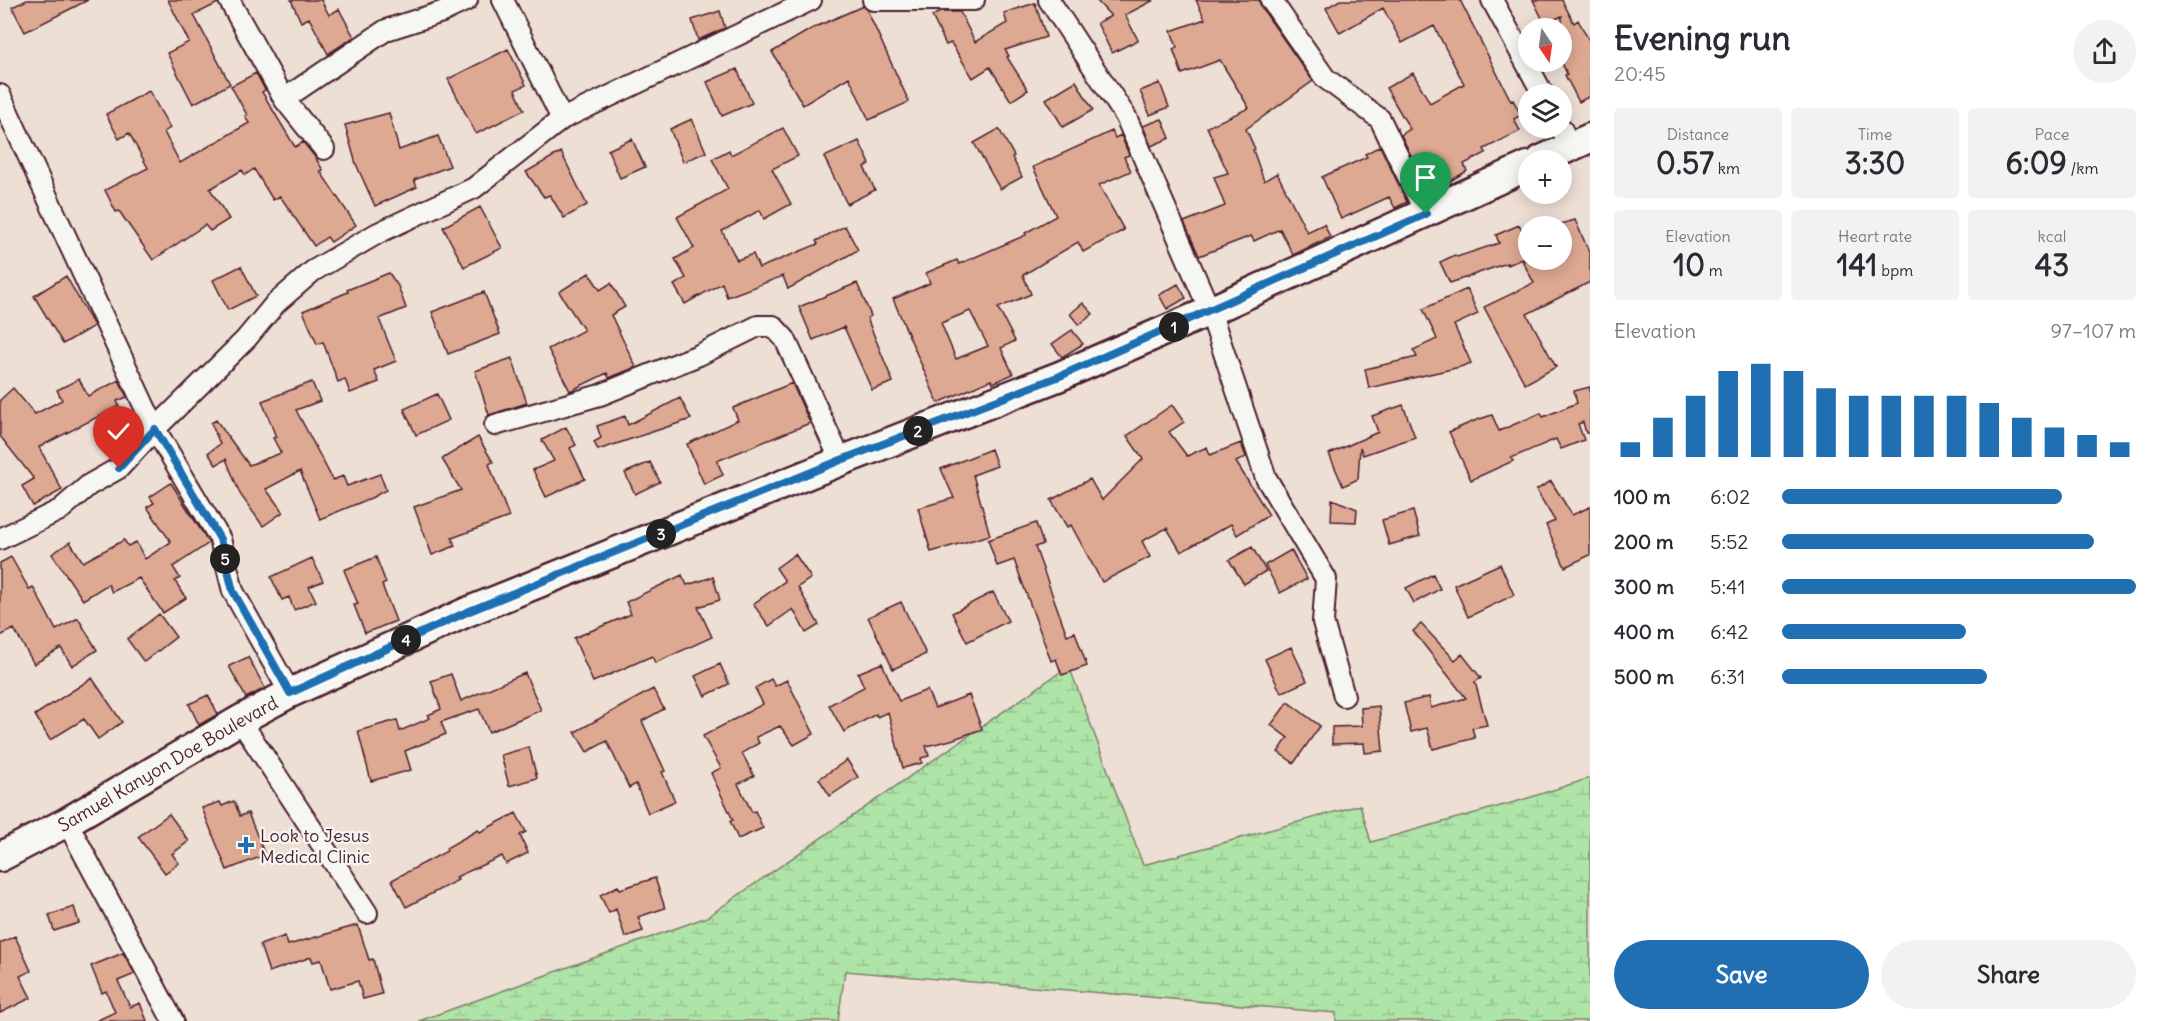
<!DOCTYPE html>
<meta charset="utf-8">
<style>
body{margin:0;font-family:Delius,sans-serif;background:#f2f2f3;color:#2b2b33;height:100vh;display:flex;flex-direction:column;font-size:22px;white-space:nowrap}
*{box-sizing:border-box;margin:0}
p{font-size:20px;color:#7c7c81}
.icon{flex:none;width:33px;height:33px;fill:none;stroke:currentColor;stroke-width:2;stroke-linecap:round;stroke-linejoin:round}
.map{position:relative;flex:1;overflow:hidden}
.side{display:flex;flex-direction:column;background:#fff;width:570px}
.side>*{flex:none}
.needle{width:39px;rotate:167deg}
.fabs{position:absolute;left:1518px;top:18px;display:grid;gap:12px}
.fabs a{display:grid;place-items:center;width:54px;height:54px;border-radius:50%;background:#fff;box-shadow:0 3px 15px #0003;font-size:30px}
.pin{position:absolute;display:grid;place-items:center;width:51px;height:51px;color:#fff;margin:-62px -26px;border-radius:50% 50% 50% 0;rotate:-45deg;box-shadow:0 0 6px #0007}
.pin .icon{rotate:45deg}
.km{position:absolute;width:30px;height:30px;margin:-15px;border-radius:50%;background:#222;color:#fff;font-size:16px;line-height:30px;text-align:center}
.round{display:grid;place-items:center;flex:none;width:63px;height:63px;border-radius:32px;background:#f2f2f3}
.overview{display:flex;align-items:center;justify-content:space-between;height:102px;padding:0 24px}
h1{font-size:33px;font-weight:700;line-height:45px}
.metrics{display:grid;grid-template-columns:repeat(3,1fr);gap:9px;height:102px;padding:6px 24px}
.metrics div{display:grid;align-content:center;border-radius:6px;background:#f2f2f3;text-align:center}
.metrics b{font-size:30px;font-weight:700}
.metrics small{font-size:16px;font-weight:400}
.metrics p{font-size:16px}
.chart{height:168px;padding:12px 24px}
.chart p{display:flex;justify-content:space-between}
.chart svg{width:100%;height:108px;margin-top:6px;stroke:#1f6fb2;stroke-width:6}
.primary-button{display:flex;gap:12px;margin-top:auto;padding:12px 24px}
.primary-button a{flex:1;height:69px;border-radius:36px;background:#1f6fb2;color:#fff;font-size:24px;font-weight:700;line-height:69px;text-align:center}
.primary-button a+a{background:#f2f2f3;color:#2b2b33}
ul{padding:0 24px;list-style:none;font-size:20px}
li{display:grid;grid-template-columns:96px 72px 1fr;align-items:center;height:45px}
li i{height:15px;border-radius:8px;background:#1f6fb2}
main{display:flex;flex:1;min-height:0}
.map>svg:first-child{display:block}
.wetland{fill:url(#wetland-marsh);stroke:#7c8269;stroke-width:1.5}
.building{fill:#dda992;stroke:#4a1f2b;stroke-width:1.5;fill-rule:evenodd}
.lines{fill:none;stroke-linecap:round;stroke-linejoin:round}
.street-casing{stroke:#4a1f2b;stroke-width:24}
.secondary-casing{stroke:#4a1f2b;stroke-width:33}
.street{stroke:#f6f6f2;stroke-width:20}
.secondary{stroke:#f6f6f2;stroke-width:28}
.route-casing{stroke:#fff;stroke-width:12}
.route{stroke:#1f6fb2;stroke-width:8}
.poi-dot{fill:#1f6fb2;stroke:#f6f6f2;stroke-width:2}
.labels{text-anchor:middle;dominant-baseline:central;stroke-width:4.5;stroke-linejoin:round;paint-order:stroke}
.street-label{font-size:18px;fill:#4a1f2b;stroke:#f6f6f2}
.poi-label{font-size:18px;fill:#4a1f2b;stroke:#f6f6f2;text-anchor:start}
</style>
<main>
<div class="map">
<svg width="1590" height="1021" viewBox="0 0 1590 1021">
<defs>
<pattern id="wetland-marsh" width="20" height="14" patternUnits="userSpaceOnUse" patternTransform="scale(1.5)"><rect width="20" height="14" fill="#aee4a7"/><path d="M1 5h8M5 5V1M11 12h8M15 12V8" fill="none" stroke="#97c390"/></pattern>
</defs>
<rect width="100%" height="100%" fill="#eedfd5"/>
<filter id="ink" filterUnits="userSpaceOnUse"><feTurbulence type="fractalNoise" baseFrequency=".0167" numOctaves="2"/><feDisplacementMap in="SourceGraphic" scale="12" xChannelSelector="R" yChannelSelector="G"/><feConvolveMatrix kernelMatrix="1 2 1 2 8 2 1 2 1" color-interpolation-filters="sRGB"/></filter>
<g filter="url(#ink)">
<path class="wetland" d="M 1069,666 L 1143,865 L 1360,805 L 1371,842 L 1522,800 L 1590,778 L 1590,1021 L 1336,1021 L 1336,1013 L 845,971 L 838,1021 L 419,1021 L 707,917 Z"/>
<path class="building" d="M 27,0 L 88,0 L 25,32 L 12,7 Z
M 168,0 L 217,0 L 218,3 L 194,15 L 230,84 L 193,104 L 167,53 L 189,42 Z
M 291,0 L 321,0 L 329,15 L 339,9 L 354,37 L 328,54 L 309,18 L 301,22 Z
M 1096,0 L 1154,0 L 1125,15 L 1138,40 L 1112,53 L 1097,23 L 1111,16 Z
M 1196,0 L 1259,0 L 1261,7 L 1313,81 L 1246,129 L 1255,149 L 1253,150 L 1264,181 L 1277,173 L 1307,232 L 1324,224 L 1330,237 L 1293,255 L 1280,229 L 1254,241 L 1251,236 L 1199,256 L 1184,222 L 1225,206 L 1214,177 L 1228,173 L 1207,127 L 1249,108 L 1220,60 L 1182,74 L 1173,49 L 1177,47 L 1171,31 L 1205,19 Z
M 1340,0 L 1460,0 L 1511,101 L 1513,100 L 1521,115 L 1514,119 L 1520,131 L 1484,149 L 1486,153 L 1464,164 L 1467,171 L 1450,181 L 1451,183 L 1437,189 L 1435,186 L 1428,190 L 1401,135 L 1410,129 L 1386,88 L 1413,73 L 1430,103 L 1464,84 L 1434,26 L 1402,43 L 1383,8 L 1340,33 L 1326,8 Z
M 1533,0 L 1562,0 L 1574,23 L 1578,20 L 1590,42 L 1590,96 L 1579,102 L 1565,75 L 1567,74 L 1562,63 L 1562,16 L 1545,24 Z
M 1035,3 L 1046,37 L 1005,50 L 1009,56 L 1007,57 L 1028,90 L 1011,101 L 990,67 L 973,78 L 951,43 L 946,45 L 932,16 L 940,12 L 960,12 L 975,42 L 1007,23 L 1004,13 Z
M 863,6 L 867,10 L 909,102 L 869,120 L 849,77 L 803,105 L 772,52 L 811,29 Z
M 720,11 L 725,28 L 698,40 L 692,20 Z
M 508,49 L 526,85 L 515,90 L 524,110 L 476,134 L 448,79 Z
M 737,69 L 752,103 L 722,116 L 707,82 Z
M 256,73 L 265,90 L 262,92 L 295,147 L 303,142 L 315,157 L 323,170 L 320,171 L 356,225 L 331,242 L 327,237 L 314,246 L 280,196 L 273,200 L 254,169 L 245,175 L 242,170 L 210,189 L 229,219 L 210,231 L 205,225 L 153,260 L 119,211 L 116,212 L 105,190 L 148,168 L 129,133 L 119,139 L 106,114 L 149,91 L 170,128 L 164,132 L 180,163 L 249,123 L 245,116 L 247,115 L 231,86 Z
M 1076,81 L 1093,110 L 1063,127 L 1046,99 Z
M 1160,83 L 1169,107 L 1150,115 L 1140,91 Z
M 389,113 L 399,150 L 438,136 L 450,166 L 414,180 L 417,187 L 375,206 L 356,164 L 345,125 Z
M 692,119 L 706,152 L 683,162 L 670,129 Z
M 1162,119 L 1170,138 L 1151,146 L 1143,126 Z
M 783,128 L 798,156 L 772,169 L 791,204 L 764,219 L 760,210 L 722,231 L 737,260 L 753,254 L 759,268 L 818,244 L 816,241 L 845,226 L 858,250 L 788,289 L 783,276 L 727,297 L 722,283 L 685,304 L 674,285 L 686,278 L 675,259 L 694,248 L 677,217 L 728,189 L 712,159 L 729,150 L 731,155 Z
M 999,129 L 1014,156 L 1012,157 L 1022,177 L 1000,189 L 974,143 Z
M 1112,131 L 1115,138 L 1121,135 L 1129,155 L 1124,157 L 1131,171 L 1099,185 L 1124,230 L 1083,252 L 1078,242 L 1023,275 L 1031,294 L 998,308 L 1015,341 L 1001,348 L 1013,374 L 993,383 L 991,380 L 938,403 L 893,299 L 930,283 L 926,273 L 957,260 L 959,264 L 1026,235 L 1025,233 L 1056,216 L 1033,167 ZM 970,311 L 988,346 L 956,359 L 941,323 Z
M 632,139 L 645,167 L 620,178 L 608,150 Z
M 859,141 L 870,164 L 864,167 L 875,190 L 847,204 L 824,157 Z
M 1380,146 L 1407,202 L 1395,208 L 1389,197 L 1341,219 L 1322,177 L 1367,157 L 1365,154 Z
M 561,152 L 587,205 L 564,218 L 550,195 L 544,197 L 526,172 Z
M 480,207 L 502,248 L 464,267 L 443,227 Z
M 1575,220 L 1590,254 L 1590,282 L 1527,314 L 1556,367 L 1525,384 L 1484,307 L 1534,283 L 1522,260 L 1562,260 L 1562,226 L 1557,225 Z
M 1519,225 L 1523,234 L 1528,232 L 1528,256 L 1508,265 L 1507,263 L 1450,283 L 1440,262 L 1455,255 L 1457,257 L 1499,243 L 1496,235 Z
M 241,266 L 256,296 L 228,310 L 213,280 Z
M 389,273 L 398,286 L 406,308 L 379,319 L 396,361 L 374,370 L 379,382 L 350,393 L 345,379 L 338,382 L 323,342 L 317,344 L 303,311 L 348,292 L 347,290 Z
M 589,273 L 600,290 L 611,283 L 625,307 L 611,315 L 636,367 L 609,378 L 607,373 L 570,391 L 548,349 L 584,330 L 559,292 Z
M 66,276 L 94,326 L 63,344 L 34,296 Z
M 857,283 L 871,316 L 867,318 L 893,382 L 872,390 L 844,327 L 813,340 L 799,307 Z
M 1178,284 L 1186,298 L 1167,309 L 1159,295 Z
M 1467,289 L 1478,314 L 1454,325 L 1471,363 L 1460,367 L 1369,388 L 1365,369 L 1417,357 L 1413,350 L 1437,339 L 1423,309 Z
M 484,292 L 500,334 L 448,354 L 432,312 Z
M 1083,303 L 1093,314 L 1079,325 L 1070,314 Z
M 1072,330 L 1083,344 L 1062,357 L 1052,344 Z
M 512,358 L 527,403 L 489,415 L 475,371 Z
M 79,379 L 88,396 L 119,380 L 127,397 L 117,401 L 119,406 L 39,447 L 62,490 L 33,506 L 22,486 L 34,479 L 0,436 L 0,400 L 13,388 L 35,414 L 62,400 L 57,390 Z
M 312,382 L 320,401 L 296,410 L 333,480 L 343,476 L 347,486 L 380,474 L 386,490 L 371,498 L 320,519 L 300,471 L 266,489 L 283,512 L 263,526 L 240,494 L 226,459 L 216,465 L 208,453 L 220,444 L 211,423 L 216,420 L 249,465 L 281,453 L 273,438 L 276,437 L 262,401 Z
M 792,383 L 810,423 L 717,461 L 723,475 L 704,484 L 687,444 L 738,420 L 733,408 Z
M 1590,387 L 1590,433 L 1586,433 L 1583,422 L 1578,424 L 1584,440 L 1561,449 L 1556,439 L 1511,458 L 1513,461 L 1471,480 L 1449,432 L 1474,421 L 1492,415 L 1499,431 L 1541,413 L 1543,417 L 1577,403 L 1574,391 Z
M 437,394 L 449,420 L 416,435 L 404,409 Z
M 680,398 L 691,419 L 598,450 L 594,442 L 601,438 L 597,426 L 625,416 L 628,425 Z
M 1172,405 L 1184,422 L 1169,432 L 1187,456 L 1207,447 L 1210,455 L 1241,443 L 1246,457 L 1236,462 L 1269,515 L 1237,535 L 1231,524 L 1181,552 L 1167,528 L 1142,541 L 1150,557 L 1102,582 L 1071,525 L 1067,527 L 1051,500 L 1090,479 L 1102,500 L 1143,459 L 1127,436 Z
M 1403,405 L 1415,437 L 1363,455 L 1360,447 L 1358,479 L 1343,486 L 1329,454 L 1378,432 L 1372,416 Z
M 566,427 L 576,445 L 570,448 L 585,479 L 546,497 L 533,470 L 554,461 L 542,440 Z
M 478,437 L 493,462 L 489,464 L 509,517 L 452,538 L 455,546 L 432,555 L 414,507 L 461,490 L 442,459 Z
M 991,449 L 997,466 L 973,475 L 990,535 L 931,552 L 918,508 L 954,498 L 941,469 Z
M 650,462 L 660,482 L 635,494 L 625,473 Z
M 1551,481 L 1572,515 L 1590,507 L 1590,555 L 1565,567 L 1546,525 L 1555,521 L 1536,490 Z
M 171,483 L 209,543 L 173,567 L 180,578 L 175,581 L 186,598 L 163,613 L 139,578 L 112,592 L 108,584 L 83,600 L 52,554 L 70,542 L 83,562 L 124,540 L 128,546 L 136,542 L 145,559 L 171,542 L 147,507 L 154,503 L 150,497 Z
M 1332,499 L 1357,509 L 1356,522 L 1331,521 Z
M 1413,511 L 1420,536 L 1389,545 L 1382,520 Z
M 1036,523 L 1043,544 L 1035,547 L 1067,635 L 1075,632 L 1087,666 L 1062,675 L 1056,659 L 1051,661 L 1014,560 L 997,566 L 988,540 Z
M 1252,547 L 1266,571 L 1244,584 L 1229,560 Z
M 1291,550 L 1307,579 L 1280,593 L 1265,565 Z
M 795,554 L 811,578 L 798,587 L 819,625 L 806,633 L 793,609 L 769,626 L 753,604 L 785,581 L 776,568 Z
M 11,557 L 29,589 L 33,587 L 56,630 L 78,618 L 97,650 L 72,666 L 61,648 L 34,664 L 14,629 L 0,636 L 0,563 Z
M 376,557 L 386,583 L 382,585 L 396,621 L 365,633 L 354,605 L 358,604 L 344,570 Z
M 312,558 L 323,581 L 309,587 L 316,601 L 294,610 L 289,597 L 282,600 L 271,577 Z
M 1500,564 L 1514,595 L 1468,617 L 1454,585 Z
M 1433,574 L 1440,589 L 1414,603 L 1406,588 Z
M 682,575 L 687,585 L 713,577 L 720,600 L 698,607 L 712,637 L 655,663 L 652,656 L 593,682 L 574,638 L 631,614 L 626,602 Z
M 993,592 L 1008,621 L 967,642 L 952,613 Z
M 901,602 L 926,654 L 893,669 L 868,617 Z
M 159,614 L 176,637 L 144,662 L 127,639 Z
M 1421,624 L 1455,660 L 1462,654 L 1481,678 L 1475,682 L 1487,725 L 1472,728 L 1475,738 L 1433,749 L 1427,728 L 1411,732 L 1404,703 L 1429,697 L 1431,708 L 1466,698 L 1413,631 Z
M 1291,647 L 1307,681 L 1281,693 L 1265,659 Z
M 248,657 L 265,688 L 246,698 L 229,666 Z
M 882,663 L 899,701 L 927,690 L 935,708 L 969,695 L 982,729 L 951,740 L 926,746 L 929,756 L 921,758 L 922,763 L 903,768 L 888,712 L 877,717 L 876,714 L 844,732 L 829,705 L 864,687 L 858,673 Z
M 720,664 L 729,684 L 705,696 L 695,676 Z
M 525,673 L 541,710 L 489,732 L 479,709 L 441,722 L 446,734 L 405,751 L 411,770 L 371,781 L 358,731 L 397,720 L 400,731 L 430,718 L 428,715 L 441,709 L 431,681 L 451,674 L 461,701 Z
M 92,678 L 122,722 L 98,739 L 84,719 L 50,740 L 35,715 Z
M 771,679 L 775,686 L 787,680 L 814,734 L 794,745 L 780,726 L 756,737 L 759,743 L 742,753 L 754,776 L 738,784 L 752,812 L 755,811 L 763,828 L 738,839 L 730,821 L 733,820 L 711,773 L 721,768 L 703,736 L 763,704 L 755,688 Z
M 653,689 L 664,709 L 642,721 L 665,771 L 662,772 L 675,801 L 648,813 L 636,784 L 629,788 L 607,741 L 587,752 L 575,732 Z
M 208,695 L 218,714 L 199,725 L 189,704 Z
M 1288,702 L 1320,726 L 1294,763 L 1278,752 L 1288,738 L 1271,725 Z
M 1379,706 L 1383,751 L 1365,753 L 1364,743 L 1332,744 L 1332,727 L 1362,726 L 1361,708 Z
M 529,747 L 537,778 L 509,786 L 501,755 Z
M 847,760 L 858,777 L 830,796 L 819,779 Z
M 234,801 L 240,816 L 248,813 L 265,855 L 227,870 L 202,808 L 220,802 L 222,806 Z
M 516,813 L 526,832 L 520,835 L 528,853 L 506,864 L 502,856 L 456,877 L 458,880 L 406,907 L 392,880 L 447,851 L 446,848 L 478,830 L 480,832 Z
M 169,814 L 189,841 L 172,854 L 179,863 L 165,873 L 138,837 Z
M 655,878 L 665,908 L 638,917 L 643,931 L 625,937 L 616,909 L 609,913 L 600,895 L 618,886 L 620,889 Z
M 74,907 L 79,923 L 54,931 L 49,915 Z
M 358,925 L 369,960 L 373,959 L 382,994 L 363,999 L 358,981 L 330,989 L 321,960 L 313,962 L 311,957 L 269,972 L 260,945 L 285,936 L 288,945 Z
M 15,936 L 31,971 L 20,976 L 31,998 L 0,1013 L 0,943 Z
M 123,953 L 135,974 L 118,981 L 130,1007 L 140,1003 L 147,1021 L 96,1021 L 115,1012 L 106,991 L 102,993 L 91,966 Z"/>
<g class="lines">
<g class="street-casing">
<path id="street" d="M 229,0 L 284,99
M 503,0 L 562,119
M 873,0 L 974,0
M 1049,0 L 1126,117 L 1210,311 L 1266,478 L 1326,579 L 1323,622 L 1344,696
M 1271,0 L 1325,78 L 1380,119 L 1426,214
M 1492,0 L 1543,94
M 0,95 L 155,429 L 220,539 L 233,591 L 290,693
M 1561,128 L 1571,147
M 324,149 L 284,99 L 386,30 L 442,12 L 467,0
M 495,425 L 600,395 L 699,355 L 758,326 L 773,326 L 785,339 L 841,461
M 0,539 L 60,510 L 89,485 L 119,468 L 155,429 L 246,339 L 275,304 L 313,271 L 378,233 L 474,188 L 562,119 L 811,0
M 240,720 L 367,913
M 67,822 L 173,1021"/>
</g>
<g class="secondary-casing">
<g id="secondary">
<path d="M 1541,160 L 1590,138"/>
<path id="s1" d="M 0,857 L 67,822 L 240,720 L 290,693 L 467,612 L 841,461 L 1060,376 L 1210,311 L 1528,166"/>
</g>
</g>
<use href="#street" class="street"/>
<use href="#secondary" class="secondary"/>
</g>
</g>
<g class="lines" filter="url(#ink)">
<g class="route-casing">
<path id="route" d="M 119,468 L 155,429 L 220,539 L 233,591 L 290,693 L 467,612 L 841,460 L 1060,376 L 1426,214"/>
</g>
<use href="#route" class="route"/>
</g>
<path class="poi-dot" d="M243 836h6v6h6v6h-6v6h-6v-6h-6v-6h6z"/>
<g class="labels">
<g class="street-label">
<text stroke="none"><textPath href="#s1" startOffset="192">Samuel Kanyon Doe Boulevard</textPath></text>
</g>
<g class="poi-label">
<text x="260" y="835">Look to Jesus<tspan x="260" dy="21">Medical Clinic</tspan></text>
</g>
</g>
</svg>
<div class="fabs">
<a><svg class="needle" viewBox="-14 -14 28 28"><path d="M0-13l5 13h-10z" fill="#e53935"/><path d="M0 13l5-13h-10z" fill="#7c7c81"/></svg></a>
<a><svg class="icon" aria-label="layers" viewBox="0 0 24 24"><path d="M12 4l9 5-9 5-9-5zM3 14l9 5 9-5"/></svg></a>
<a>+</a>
<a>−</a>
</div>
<div class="pin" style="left:1426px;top:214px;background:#1e9e55"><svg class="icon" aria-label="arrive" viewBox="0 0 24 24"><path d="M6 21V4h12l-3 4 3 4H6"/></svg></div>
<div class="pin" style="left:119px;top:468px;background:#d93025"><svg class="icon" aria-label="check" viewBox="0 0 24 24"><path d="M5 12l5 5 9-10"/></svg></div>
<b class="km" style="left:1174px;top:327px">1</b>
<b class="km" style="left:918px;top:431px">2</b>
<b class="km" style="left:661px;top:534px">3</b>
<b class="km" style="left:406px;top:640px">4</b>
<b class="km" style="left:225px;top:559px">5</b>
</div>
<section class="side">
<div class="overview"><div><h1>Evening run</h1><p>20:45</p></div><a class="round"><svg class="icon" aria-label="share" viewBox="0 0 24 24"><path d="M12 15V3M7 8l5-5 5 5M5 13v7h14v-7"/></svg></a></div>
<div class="metrics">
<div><p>Distance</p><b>0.57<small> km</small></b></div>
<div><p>Time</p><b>3:30</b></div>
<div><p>Pace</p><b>6:09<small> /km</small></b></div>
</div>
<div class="metrics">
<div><p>Elevation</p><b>10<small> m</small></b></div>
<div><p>Heart rate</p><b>141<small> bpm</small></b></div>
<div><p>kcal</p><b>43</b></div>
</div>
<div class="chart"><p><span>Elevation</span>97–107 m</p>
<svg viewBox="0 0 160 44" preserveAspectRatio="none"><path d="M5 44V38M15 44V28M25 44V19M35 44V9M45 44V6M55 44V9M65 44V16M75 44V19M85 44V19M95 44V19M105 44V19M115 44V22M125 44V28M135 44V32M145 44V35M155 44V38"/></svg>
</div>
<ul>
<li><b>100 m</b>6:02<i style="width:79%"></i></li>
<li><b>200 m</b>5:52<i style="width:88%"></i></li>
<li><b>300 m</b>5:41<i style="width:100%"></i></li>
<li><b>400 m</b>6:42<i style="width:52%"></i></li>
<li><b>500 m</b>6:31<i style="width:58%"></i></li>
</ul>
<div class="primary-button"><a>Save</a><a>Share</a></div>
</section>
</main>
